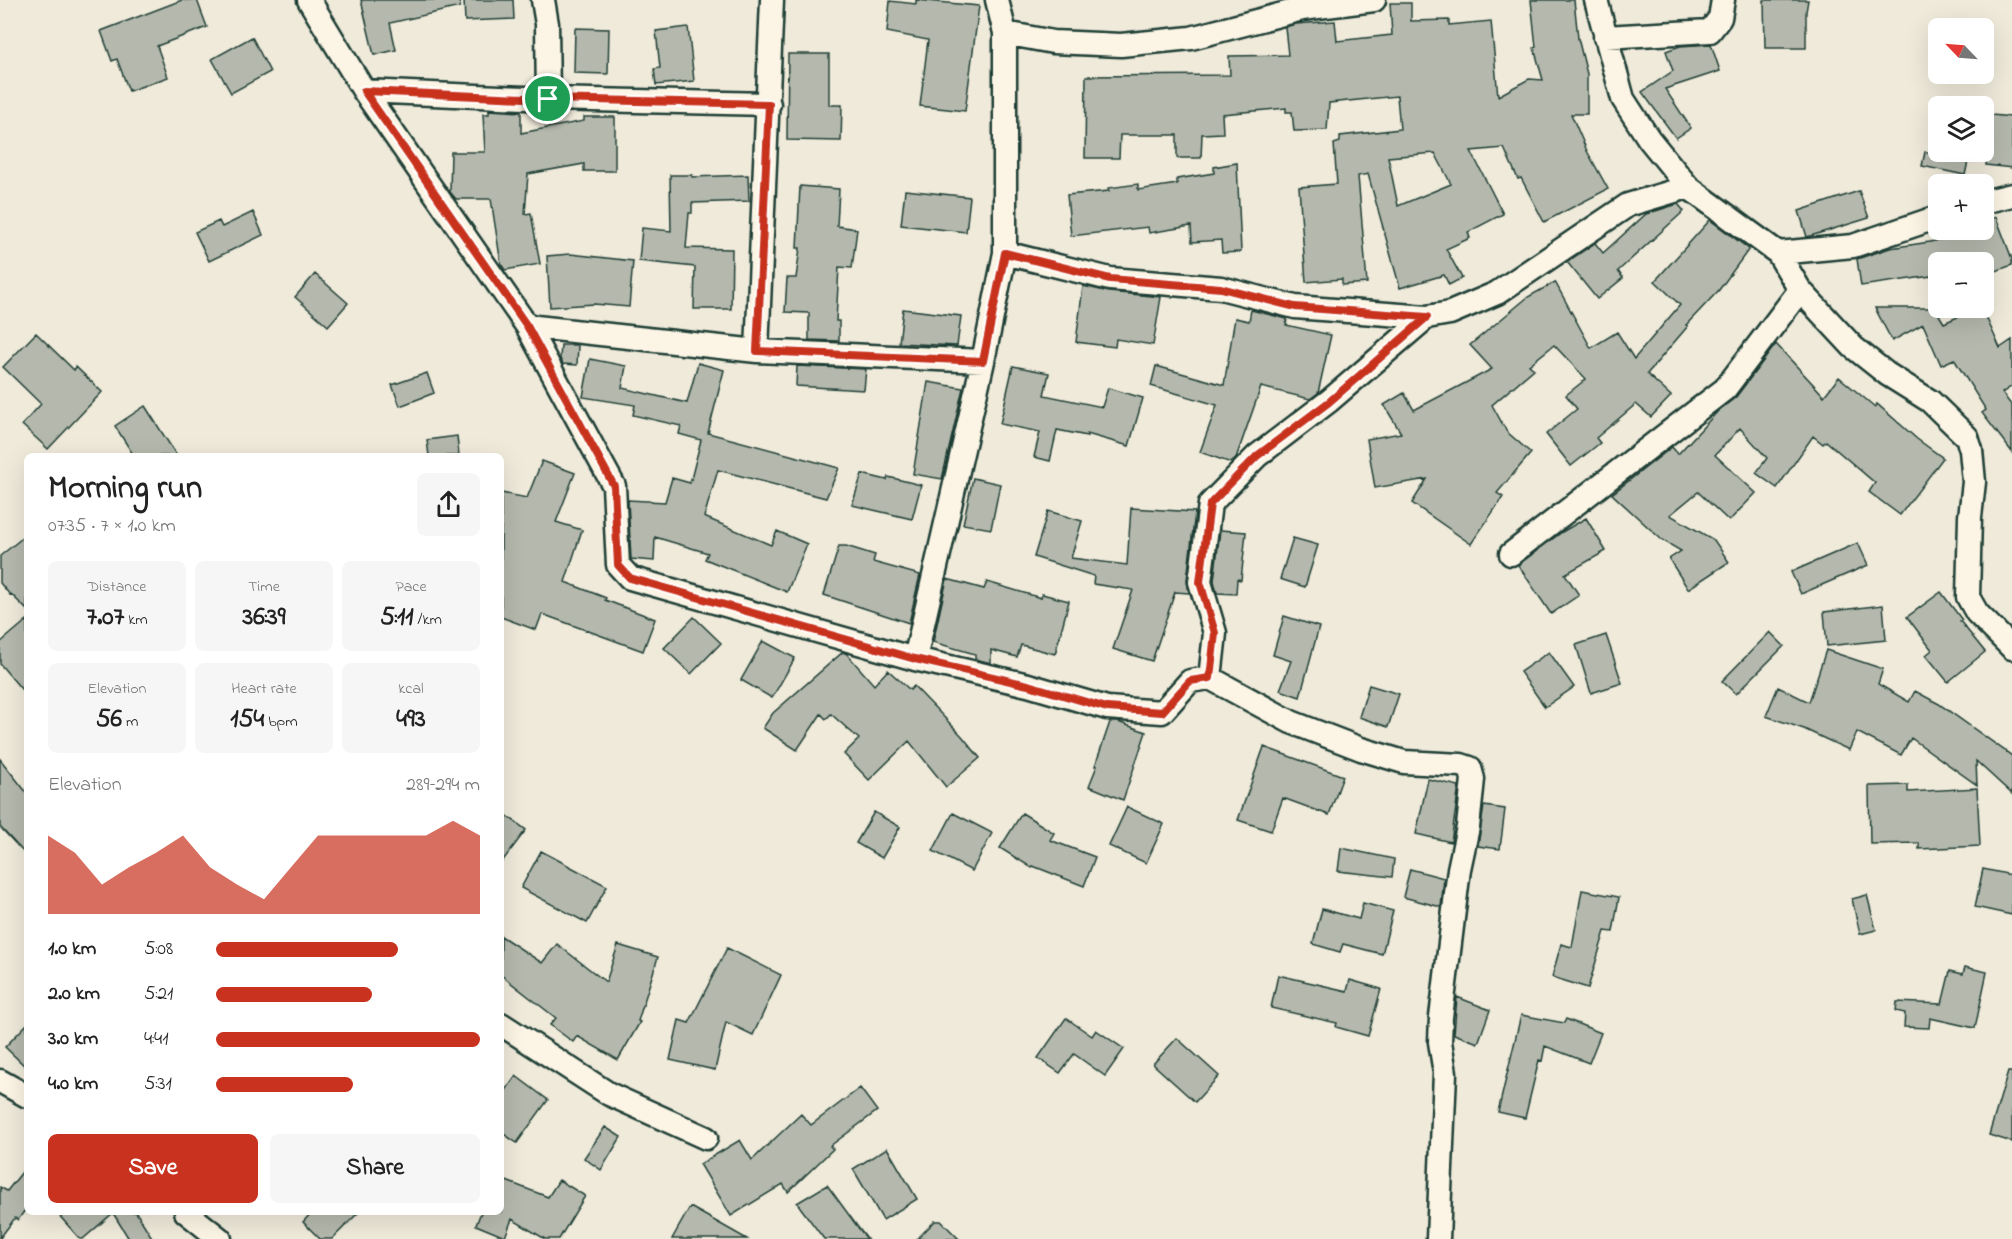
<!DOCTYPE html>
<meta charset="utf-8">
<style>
body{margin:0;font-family:"Indie Flower",sans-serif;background:#f6f6f6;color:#222;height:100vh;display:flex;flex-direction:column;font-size:22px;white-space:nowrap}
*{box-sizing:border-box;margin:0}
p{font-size:20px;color:#767676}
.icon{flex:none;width:33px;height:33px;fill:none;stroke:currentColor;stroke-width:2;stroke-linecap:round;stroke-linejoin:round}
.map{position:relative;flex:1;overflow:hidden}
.sheet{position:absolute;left:24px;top:453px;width:480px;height:762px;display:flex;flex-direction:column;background:#fff;border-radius:9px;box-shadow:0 6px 24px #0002}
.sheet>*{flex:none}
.needle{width:39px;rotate:295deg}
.controls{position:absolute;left:1928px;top:18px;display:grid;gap:12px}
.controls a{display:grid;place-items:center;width:66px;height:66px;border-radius:9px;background:#fff;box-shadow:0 6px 24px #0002;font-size:30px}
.pin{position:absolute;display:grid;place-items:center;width:51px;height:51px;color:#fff;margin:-26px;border:3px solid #fff;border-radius:50%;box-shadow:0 2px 6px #0007}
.round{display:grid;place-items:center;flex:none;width:63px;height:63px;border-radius:9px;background:#f6f6f6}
.summary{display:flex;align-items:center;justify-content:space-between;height:102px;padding:0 24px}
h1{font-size:33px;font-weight:700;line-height:45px}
.figures{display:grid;grid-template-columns:repeat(3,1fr);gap:9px;height:102px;padding:6px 24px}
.figures div{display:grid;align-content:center;border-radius:9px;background:#f6f6f6;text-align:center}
.figures b{font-size:26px;font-weight:700}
.figures small{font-size:16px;font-weight:400}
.figures p{font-size:16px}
.chart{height:168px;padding:12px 24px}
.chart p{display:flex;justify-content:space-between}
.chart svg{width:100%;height:108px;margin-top:6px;fill:#c8321e;opacity:.7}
.button{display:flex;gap:12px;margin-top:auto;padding:12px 24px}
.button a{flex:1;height:69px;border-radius:9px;background:#c8321e;color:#fff;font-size:24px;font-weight:700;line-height:69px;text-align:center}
.button a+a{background:#f6f6f6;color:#222}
ul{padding:0 24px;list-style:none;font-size:20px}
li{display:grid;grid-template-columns:96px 72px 1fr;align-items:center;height:45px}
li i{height:15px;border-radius:8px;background:#c8321e}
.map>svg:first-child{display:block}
.building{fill:#b5b9ad;stroke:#1f3d34;stroke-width:1.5;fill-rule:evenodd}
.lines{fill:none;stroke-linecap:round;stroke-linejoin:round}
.minor-casing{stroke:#1f3d34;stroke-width:27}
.minor{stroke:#fcf5e5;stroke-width:22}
.route-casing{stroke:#fff;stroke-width:12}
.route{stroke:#c8321e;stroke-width:8}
</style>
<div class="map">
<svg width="2012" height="1239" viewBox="0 0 2012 1239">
<rect width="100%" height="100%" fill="#efeada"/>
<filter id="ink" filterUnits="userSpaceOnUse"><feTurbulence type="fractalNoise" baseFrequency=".0167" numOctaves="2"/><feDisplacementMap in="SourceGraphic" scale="12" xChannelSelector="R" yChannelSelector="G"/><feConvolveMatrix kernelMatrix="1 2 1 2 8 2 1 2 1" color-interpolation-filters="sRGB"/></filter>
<g filter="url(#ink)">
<path class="building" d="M 182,0 L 197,0 L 207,27 L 157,46 L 168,77 L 129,91 L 117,59 L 112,61 L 101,31 Z
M 361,0 L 459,0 L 460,7 L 390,23 L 396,50 L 374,55 Z
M 464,0 L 513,0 L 514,19 L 465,21 Z
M 916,0 L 979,6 L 965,111 L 920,106 L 928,40 L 887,32 L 890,1 L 916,4 Z
M 1531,0 L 1574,0 L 1578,38 L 1587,74 L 1587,114 L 1571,114 L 1587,151 L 1608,189 L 1544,222 L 1521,178 L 1518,179 L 1504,148 L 1471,151 L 1503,214 L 1468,232 L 1470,238 L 1446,249 L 1462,278 L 1449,285 L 1444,275 L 1400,288 L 1368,174 L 1358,176 L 1367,283 L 1342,285 L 1342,279 L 1306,282 L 1299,187 L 1337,184 L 1334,144 L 1340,142 L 1340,136 L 1400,129 L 1397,96 L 1329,103 L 1327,130 L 1294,131 L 1292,112 L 1286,112 L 1286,108 L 1222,114 L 1223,133 L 1202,134 L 1201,158 L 1177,158 L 1177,135 L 1120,135 L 1119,158 L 1085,158 L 1086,76 L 1230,75 L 1229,56 L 1288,55 L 1285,27 L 1296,24 L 1335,21 L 1337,41 L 1392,35 L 1390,3 L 1411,3 L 1411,21 L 1449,20 L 1449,25 L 1491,21 L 1498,96 L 1529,79 L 1543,80 L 1534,48 L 1536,47 ZM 1435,153 L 1451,184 L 1398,206 L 1388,157 Z
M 1764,0 L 1808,0 L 1806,12 L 1806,48 L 1765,48 Z
M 688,27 L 694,81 L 656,85 L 654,69 L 660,68 L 656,31 Z
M 575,28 L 609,29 L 608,74 L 574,73 Z
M 252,37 L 270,72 L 231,93 L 212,59 Z
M 1711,44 L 1720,71 L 1665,89 L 1691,128 L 1676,138 L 1642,92 L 1673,71 L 1666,51 L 1680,46 Z
M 788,54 L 829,54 L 829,105 L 842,105 L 841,141 L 787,140 Z
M 489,110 L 521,112 L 521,133 L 584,121 L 584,117 L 615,117 L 615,171 L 584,171 L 584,164 L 528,174 L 525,214 L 531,213 L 540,264 L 505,270 L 501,264 L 491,199 L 456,199 L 450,192 L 451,152 L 485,152 L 483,114 L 489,114 Z
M 1991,115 L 2012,117 L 2012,168 L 1986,165 Z
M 1925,152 L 1970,152 L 1965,175 L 1922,166 Z
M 1237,163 L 1241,252 L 1222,253 L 1221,240 L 1192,242 L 1191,226 L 1149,233 L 1148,227 L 1071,236 L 1067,195 L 1109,191 L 1108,188 L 1138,184 L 1138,190 L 1177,184 L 1177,179 L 1214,173 L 1214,167 Z
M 670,175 L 692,175 L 692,177 L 748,175 L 749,201 L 692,203 L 692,213 L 689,213 L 686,248 L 732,249 L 731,309 L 694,309 L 695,267 L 639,261 L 642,228 L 671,231 Z
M 800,186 L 839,189 L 837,226 L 857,229 L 852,268 L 839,267 L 836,321 L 839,321 L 839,341 L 809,340 L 809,313 L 785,312 L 787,278 L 796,278 L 800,248 L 797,248 Z
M 905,190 L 970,197 L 966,232 L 901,225 Z
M 1859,191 L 1869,218 L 1807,237 L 1799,211 Z
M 1678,204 L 1684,211 L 1618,271 L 1623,278 L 1597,299 L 1567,262 L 1595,243 L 1603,253 L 1646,214 Z
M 253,212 L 263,235 L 209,261 L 195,232 L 219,221 L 222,227 Z
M 1996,217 L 2012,259 L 2012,265 L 1983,276 L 1983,262 L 1938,262 L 1938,275 L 1861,286 L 1857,259 L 1890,248 L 1930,242 L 1966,234 L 1965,230 L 1983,230 L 1983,222 Z
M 1710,220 L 1749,249 L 1719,290 L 1686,325 L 1688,326 L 1647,374 L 1671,396 L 1651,417 L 1636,404 L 1596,438 L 1600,443 L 1571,466 L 1546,434 L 1577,409 L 1566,395 L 1586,379 L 1554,345 L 1529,365 L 1534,369 L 1492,405 L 1507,432 L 1531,453 L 1497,493 L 1503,497 L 1471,544 L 1412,503 L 1427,479 L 1375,488 L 1367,439 L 1401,433 L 1384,405 L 1404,393 L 1414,410 L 1492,369 L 1470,345 L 1528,297 L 1555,282 L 1591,348 L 1617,332 L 1634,359 L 1680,305 L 1655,281 Z
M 570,254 L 633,261 L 629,307 L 594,304 L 550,307 L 547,256 Z
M 315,274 L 348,303 L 328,326 L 295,297 Z
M 1083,286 L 1109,292 L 1161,297 L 1153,345 L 1116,339 L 1115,347 L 1076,342 Z
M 1875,308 L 1953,308 L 1939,315 L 1944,323 L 1978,308 L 1982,308 L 2000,348 L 2012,340 L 2012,386 L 2002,393 L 2012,406 L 2012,452 L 1982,413 L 1986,410 L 1954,359 L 1941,365 L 1923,324 L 1892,341 Z
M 903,309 L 961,316 L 957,346 L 899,343 Z
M 1251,310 L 1287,319 L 1286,325 L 1331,335 L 1318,393 L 1310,399 L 1261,387 L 1236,458 L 1231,463 L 1200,452 L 1217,405 L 1151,386 L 1156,366 L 1224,385 L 1235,318 L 1249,321 Z
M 36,333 L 74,370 L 76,367 L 102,392 L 48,449 L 22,425 L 41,404 L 3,367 Z
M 1776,344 L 1824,396 L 1839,377 L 1875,407 L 1877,404 L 1917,439 L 1943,458 L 1900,515 L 1869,492 L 1875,483 L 1826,441 L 1823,444 L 1813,436 L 1777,488 L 1756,473 L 1767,458 L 1740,428 L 1715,455 L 1756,493 L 1729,521 L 1698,492 L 1670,515 L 1714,540 L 1729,562 L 1688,589 L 1669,559 L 1681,551 L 1662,540 L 1612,494 L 1672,447 L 1678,454 L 1718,411 L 1736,397 Z
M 561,345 L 578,345 L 577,365 L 563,364 L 560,359 Z
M 590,359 L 626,366 L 622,388 L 687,403 L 698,363 L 724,370 L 708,433 L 839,468 L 826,498 L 718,470 L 704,517 L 771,545 L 777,531 L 807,544 L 787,592 L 705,559 L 708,553 L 655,537 L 654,561 L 631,559 L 628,500 L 665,502 L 672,478 L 690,483 L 701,440 L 679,434 L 681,426 L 633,415 L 635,405 L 583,397 Z
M 797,366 L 866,369 L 864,390 L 796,386 Z
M 1013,366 L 1049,373 L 1044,395 L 1102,407 L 1108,388 L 1143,398 L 1129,446 L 1087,434 L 1087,436 L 1057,430 L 1050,461 L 1034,457 L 1040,432 L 1000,424 Z
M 427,373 L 434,393 L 400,406 L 392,385 Z
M 928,382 L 963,388 L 942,479 L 913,474 Z
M 145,406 L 177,456 L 134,456 L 115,426 Z
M 457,436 L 459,456 L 429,456 L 427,440 Z
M 542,461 L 575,473 L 556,522 L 582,530 L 565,582 L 606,598 L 605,600 L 655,619 L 643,651 L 542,614 L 536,630 L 501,617 L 501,493 L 527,498 Z
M 862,474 L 887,480 L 888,477 L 921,485 L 912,519 L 852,505 Z
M 973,478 L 1000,484 L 991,529 L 963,524 Z
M 1131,508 L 1195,512 L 1187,580 L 1189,593 L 1175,592 L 1152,661 L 1113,649 L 1133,590 L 1093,584 L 1094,576 L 1034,557 L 1048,511 L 1082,521 L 1071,558 L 1127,565 Z
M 1586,518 L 1606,551 L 1565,574 L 1579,595 L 1551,614 L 1518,565 L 1562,532 Z
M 1220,530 L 1246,532 L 1241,580 L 1237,579 L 1236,594 L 1217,593 L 1214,581 Z
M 27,534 L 27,610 L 11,594 L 10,595 L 0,583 L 0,556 Z
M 1293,538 L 1318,545 L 1305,587 L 1280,579 Z
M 1858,543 L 1868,565 L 1801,594 L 1791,572 Z
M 839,546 L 846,546 L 875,555 L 873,562 L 920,575 L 909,623 L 824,595 Z
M 947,579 L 984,589 L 987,582 L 1041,598 L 1042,594 L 1069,601 L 1055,654 L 1021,645 L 1017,657 L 991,650 L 991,663 L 975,659 L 975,654 L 933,642 Z
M 1941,592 L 1962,620 L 1960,621 L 1985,652 L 1948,682 L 1926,655 L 1932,650 L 1907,617 Z
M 1883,605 L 1886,640 L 1827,646 L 1824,612 Z
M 1284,616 L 1319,627 L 1300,697 L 1280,690 L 1291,661 L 1273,655 Z
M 694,617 L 721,643 L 691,674 L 664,648 Z
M 27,620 L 27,696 L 0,664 L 0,643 Z
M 1770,632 L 1784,646 L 1736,694 L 1722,681 Z
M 1606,635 L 1622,683 L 1591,693 L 1576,645 Z
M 763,641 L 795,658 L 772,698 L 741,680 Z
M 1826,650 L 1883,669 L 1878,684 L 1909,702 L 1915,691 L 1939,704 L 2012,756 L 2012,794 L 1976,761 L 1977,785 L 1911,738 L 1901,755 L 1857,732 L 1849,750 L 1804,729 L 1766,716 L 1778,687 L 1809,702 Z
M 843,652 L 847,654 L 874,685 L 888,670 L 910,690 L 914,686 L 962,736 L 980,758 L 946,787 L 909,741 L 869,780 L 844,754 L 859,739 L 831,714 L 826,719 L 821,714 L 797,750 L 763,728 L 773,713 Z
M 1549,652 L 1574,687 L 1545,707 L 1520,672 Z
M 1369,685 L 1399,694 L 1388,727 L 1359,717 Z
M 1110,722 L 1118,722 L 1146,732 L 1123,800 L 1089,786 L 1097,766 L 1095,766 Z
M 1264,747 L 1343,776 L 1329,815 L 1283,798 L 1271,831 L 1238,820 Z
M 0,759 L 27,793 L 27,856 L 0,827 Z
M 1428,779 L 1459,786 L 1451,842 L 1416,834 Z
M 1908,785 L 1908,792 L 1977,788 L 1980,846 L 1919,849 L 1919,843 L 1870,844 L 1869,786 Z
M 1484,806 L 1505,809 L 1500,849 L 1478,846 Z
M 1127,807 L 1164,824 L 1146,863 L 1109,846 Z
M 501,811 L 526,830 L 501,863 Z
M 874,812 L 900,827 L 882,858 L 856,843 Z
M 953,813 L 992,833 L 972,871 L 933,851 Z
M 1022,813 L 1054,833 L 1050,840 L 1095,857 L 1084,886 L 1033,866 L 1032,868 L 1000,848 Z
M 1341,848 L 1394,859 L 1392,877 L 1338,871 Z
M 541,851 L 607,886 L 587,923 L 521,888 Z
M 1410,869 L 1444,878 L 1441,907 L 1403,897 Z
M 1983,869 L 2012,875 L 2012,915 L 1975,907 Z
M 1582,890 L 1619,897 L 1613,932 L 1605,931 L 1588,988 L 1552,977 L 1561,944 L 1572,947 Z
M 1867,895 L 1876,930 L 1860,934 L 1852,899 Z
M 1363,903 L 1393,911 L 1382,954 L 1343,944 L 1340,952 L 1313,944 L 1322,909 L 1359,919 Z
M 501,936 L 542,963 L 557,944 L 606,982 L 618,945 L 658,957 L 638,1021 L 640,1022 L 618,1060 L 577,1036 L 573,1042 L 550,1025 L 556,1018 L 501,975 Z
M 727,948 L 781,975 L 753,1035 L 726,1022 L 715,1070 L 670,1060 L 679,1020 L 689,1023 Z
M 1965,967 L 1987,972 L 1975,1028 L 1930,1018 L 1929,1028 L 1904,1027 L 1905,1013 L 1896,1011 L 1897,1002 L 1942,1004 L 1950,971 L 1963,974 Z
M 1278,975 L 1347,991 L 1350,980 L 1381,989 L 1368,1036 L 1336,1027 L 1337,1023 L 1271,1008 Z
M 1457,997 L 1490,1010 L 1478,1043 L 1454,1034 Z
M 1521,1015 L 1564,1023 L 1566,1019 L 1601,1033 L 1589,1063 L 1545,1046 L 1542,1061 L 1539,1060 L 1525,1118 L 1498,1112 Z
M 1066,1018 L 1092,1036 L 1096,1030 L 1124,1049 L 1105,1076 L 1074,1054 L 1060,1073 L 1038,1058 Z
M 27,1024 L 27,1068 L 5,1047 Z
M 1177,1038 L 1219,1076 L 1195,1102 L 1153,1064 Z
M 2008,1072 L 2012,1072 L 2012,1142 L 1989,1135 Z
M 516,1076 L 548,1100 L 517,1143 L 501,1132 L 501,1097 Z
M 860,1088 L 877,1111 L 830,1146 L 833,1149 L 788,1192 L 783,1184 L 731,1216 L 700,1164 L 740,1140 L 752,1160 L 801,1114 L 811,1125 Z
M 605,1127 L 621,1137 L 601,1170 L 584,1158 Z
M 887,1148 L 917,1199 L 883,1220 L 853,1169 Z
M 27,1166 L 27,1207 L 18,1220 L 15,1218 L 0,1238 L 0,1187 L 7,1191 Z
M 501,1179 L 548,1197 L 559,1180 L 585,1196 L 559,1239 L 545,1239 L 512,1219 L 505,1237 L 476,1225 L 481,1212 L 501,1212 Z
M 827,1185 L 857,1226 L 867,1239 L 824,1239 L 797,1203 Z
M 690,1207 L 708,1217 L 747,1239 L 672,1239 Z
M 56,1212 L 136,1212 L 153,1239 L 129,1239 L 113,1213 L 83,1239 L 80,1239 Z
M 312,1212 L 359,1212 L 332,1239 L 320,1239 L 303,1222 Z
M 935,1221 L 941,1221 L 959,1239 L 917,1239 Z"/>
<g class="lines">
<g class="minor-casing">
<path id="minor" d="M 309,0 L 364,91 L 527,326 L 614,486 L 618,565 L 630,578 L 915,659 L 1028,685 L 1107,708 L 1162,712 L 1190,681 L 1210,678 L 1291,722 L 1361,749 L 1404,762 L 1461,765 L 1470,768 L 1473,779 L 1468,827 L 1459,869 L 1441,1017 L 1440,1042 L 1445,1073 L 1438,1239
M 543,0 L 547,24 L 548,99
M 1596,0 L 1623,99 L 1649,139 L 1688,187 L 1778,253 L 1800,290 L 1853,347 L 1887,374 L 1930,401 L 1967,437 L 1971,450 L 1974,482 L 1970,517 L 1968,597 L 1977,613 L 2012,648
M 1005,33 L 1053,42 L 1121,45 L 1191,38 L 1302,9 L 1374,0
M 1605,37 L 1710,31 L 1720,18 L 1723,0
M 364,91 L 548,99 L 769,104
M 1983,202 L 2012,195
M 1005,253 L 1110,279 L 1221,288 L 1295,307 L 1427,317 L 1450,313 L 1497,293 L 1628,205 L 1688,187
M 1778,253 L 1853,246 L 1938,217
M 527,326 L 757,351 L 983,361
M 757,351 L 772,0
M 1511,554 L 1725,389 L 1800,290
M 915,659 L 983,361 L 1005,253 L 1005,33 L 997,0
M 1210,678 L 1215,633 L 1200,582 L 1210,504 L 1257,456 L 1329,401 L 1427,317
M 501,1024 L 609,1094 L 706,1138
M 0,1081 L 27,1096
M 186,1212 L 220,1239"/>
</g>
<use href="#minor" class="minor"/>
</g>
</g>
<g class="lines" filter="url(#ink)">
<g class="route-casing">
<path id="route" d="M 364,91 L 548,99 L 769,104 L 757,351 L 983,361 L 1005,253 L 1110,279 L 1221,288 L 1295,307 L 1427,317 L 1329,402 L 1257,456 L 1210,504 L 1200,582 L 1215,633 L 1210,678 L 1190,681 L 1162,712 L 1107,708 L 1028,685 L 915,659 L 630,578 L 618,565 L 614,486 L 527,326 Z"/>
</g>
<use href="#route" class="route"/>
</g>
</svg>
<div class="controls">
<a><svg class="needle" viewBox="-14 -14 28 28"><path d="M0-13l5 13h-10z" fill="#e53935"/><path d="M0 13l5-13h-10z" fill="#767676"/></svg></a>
<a><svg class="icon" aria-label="layers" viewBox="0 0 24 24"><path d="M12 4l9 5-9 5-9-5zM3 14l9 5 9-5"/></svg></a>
<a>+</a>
<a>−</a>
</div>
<div class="pin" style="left:548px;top:99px;background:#1e9e55"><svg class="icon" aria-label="arrive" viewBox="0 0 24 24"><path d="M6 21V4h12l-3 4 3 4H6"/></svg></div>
<section class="sheet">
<div class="summary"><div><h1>Morning run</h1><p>07:35 · 7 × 1.0 km</p></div><a class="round"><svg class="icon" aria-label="share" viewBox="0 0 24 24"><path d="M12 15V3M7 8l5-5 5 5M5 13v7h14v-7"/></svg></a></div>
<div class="figures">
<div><p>Distance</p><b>7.07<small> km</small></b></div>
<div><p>Time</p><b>36:39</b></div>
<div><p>Pace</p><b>5:11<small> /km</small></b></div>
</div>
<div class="figures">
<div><p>Elevation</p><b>56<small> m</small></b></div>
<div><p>Heart rate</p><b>154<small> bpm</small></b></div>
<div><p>kcal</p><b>493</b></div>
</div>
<div class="chart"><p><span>Elevation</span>289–294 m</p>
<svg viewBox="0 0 160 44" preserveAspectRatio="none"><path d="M0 44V12L10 19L20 32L30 25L40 19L50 12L60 25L70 32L80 38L90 25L100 12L110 12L120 12L130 12L140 12L150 6L160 12V44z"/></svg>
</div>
<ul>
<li><b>1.0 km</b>5:08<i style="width:69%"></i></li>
<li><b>2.0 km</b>5:21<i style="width:59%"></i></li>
<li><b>3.0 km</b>4:41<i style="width:100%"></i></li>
<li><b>4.0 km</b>5:31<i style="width:52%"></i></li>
</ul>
<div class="button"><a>Save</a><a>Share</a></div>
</section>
</div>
